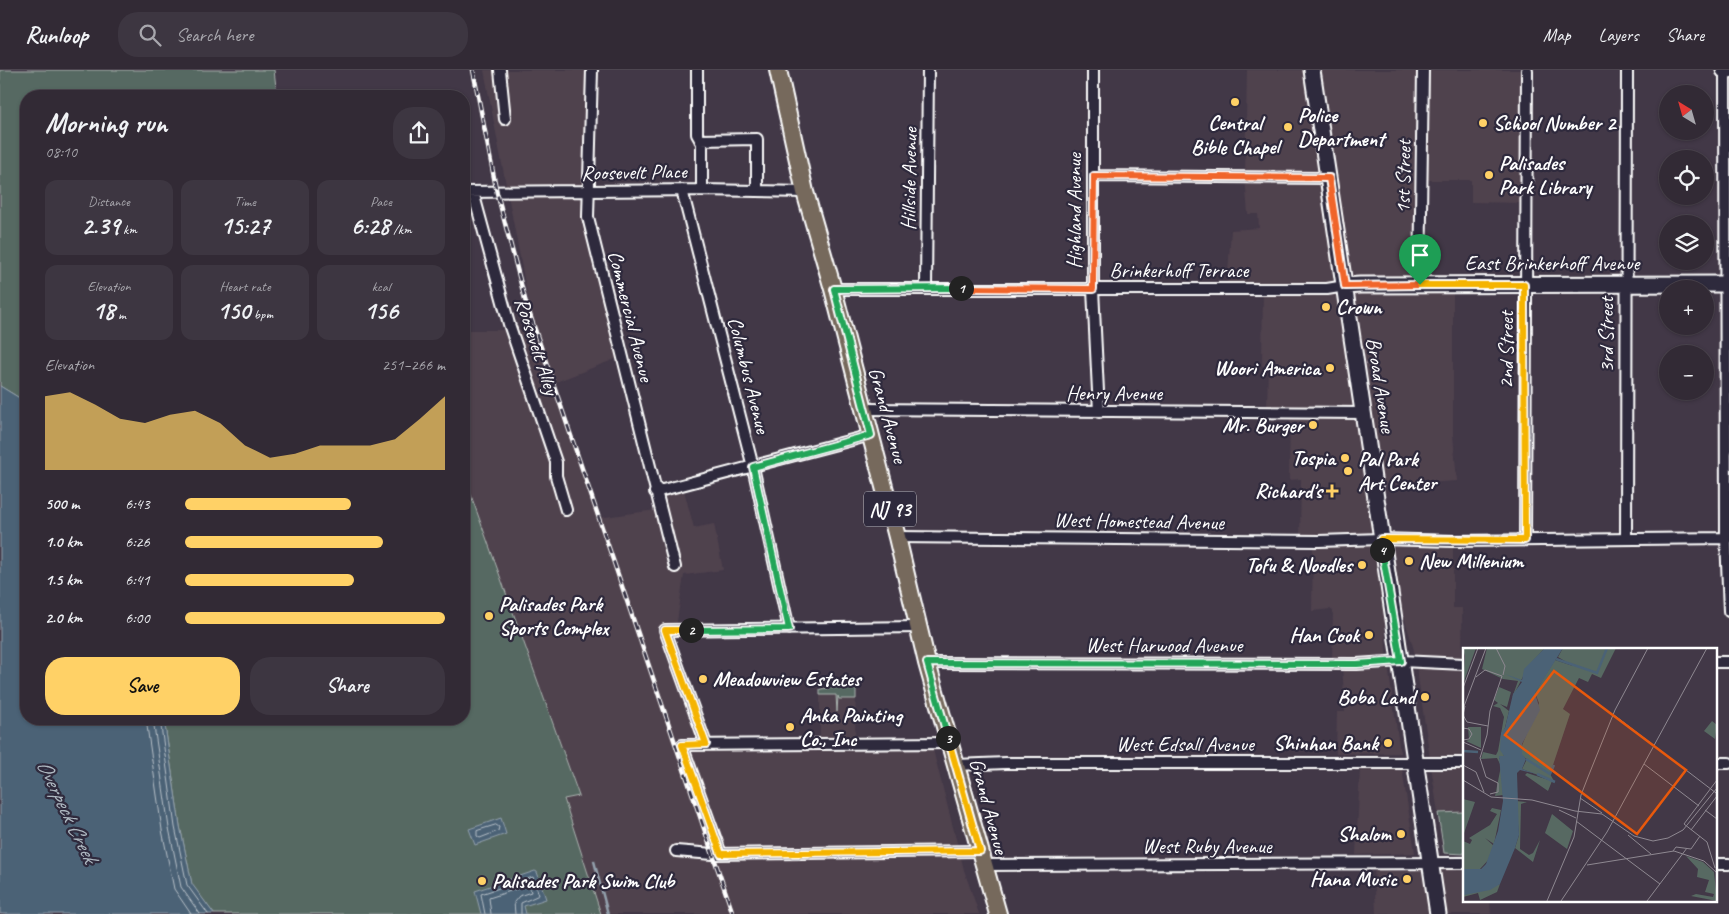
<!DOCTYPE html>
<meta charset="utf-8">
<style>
body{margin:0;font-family:Caveat,sans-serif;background:#3d3641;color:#f1f3f6;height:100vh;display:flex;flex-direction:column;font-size:19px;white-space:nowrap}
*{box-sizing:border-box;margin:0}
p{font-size:16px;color:#a8a7ad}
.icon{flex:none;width:28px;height:28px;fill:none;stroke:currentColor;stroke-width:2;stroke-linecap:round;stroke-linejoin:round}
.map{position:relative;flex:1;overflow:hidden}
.side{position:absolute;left:20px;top:20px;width:450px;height:635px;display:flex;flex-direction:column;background:#322a35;border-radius:20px;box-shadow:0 1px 4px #0004,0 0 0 1px #4d4650}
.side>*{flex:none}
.needle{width:32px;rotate:323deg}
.fabs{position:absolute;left:1659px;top:15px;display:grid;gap:10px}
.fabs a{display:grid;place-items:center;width:55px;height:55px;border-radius:50%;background:#322a35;box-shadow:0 1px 4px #0004,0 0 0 1px #4d4650;font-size:25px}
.pin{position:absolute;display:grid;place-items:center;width:42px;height:42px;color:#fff;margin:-51px -21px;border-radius:50% 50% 50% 0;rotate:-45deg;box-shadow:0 0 5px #0007}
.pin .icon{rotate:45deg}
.km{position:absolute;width:25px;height:25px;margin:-12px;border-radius:50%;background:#222;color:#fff;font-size:14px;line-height:25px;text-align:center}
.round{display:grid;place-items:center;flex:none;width:52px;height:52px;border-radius:20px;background:#3d3641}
.head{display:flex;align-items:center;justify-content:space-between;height:85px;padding:0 25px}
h1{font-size:28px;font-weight:700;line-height:38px}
.stats{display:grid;grid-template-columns:repeat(3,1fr);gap:8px;height:85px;padding:5px 25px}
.stats div{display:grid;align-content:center;border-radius:12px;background:#3d3641;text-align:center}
.stats b{font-size:25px;font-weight:700}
.stats small{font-size:14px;font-weight:400}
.stats p{font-size:14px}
.chart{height:140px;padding:10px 25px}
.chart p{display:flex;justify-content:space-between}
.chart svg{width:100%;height:90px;margin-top:5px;fill:#ffd166;opacity:.7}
.button{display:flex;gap:10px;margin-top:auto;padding:10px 25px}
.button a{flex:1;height:58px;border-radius:20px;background:#ffd166;color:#111;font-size:20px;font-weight:700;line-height:58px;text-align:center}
.button a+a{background:#3d3641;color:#f1f3f6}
ul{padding:0 25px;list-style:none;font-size:16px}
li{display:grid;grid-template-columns:80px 60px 1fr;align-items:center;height:38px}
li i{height:12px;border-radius:6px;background:#ffd166}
header{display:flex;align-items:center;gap:30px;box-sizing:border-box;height:70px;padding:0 25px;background:#322a35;border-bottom:1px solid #4d4650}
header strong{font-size:24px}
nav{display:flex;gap:28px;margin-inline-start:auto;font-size:18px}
.search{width:350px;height:45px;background:#3d3641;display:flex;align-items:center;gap:12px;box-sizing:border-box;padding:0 18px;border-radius:20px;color:#a8a7ad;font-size:19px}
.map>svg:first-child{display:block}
.built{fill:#50424e}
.green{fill:#576962;stroke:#abb4b0}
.water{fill:#4b6276;stroke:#93a1ad}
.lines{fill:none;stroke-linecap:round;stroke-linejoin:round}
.shore{stroke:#b7c0c8;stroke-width:1}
.stream{stroke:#93a1ad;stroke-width:2.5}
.street-casing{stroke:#fff;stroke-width:14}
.secondary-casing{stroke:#fff;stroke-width:19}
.primary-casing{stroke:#fff;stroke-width:20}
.street{stroke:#2f2a3d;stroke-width:10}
.secondary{stroke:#2f2a3d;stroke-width:15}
.primary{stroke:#76695c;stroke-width:16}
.rail-casing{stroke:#fff;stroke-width:4.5}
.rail{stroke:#2f2a3d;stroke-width:2.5;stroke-dasharray:8;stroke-linecap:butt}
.split-1-casing{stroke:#fff;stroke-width:10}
.split-2-casing{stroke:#fff;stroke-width:10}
.split-3-casing{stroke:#fff;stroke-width:10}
.split-4-casing{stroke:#fff;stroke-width:10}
.split-5-casing{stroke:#fff;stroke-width:10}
.split-1{stroke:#f0652b;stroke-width:6}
.split-2{stroke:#22a559;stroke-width:6}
.split-3{stroke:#f5b400;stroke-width:6}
.split-4{stroke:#22a559;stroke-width:6}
.split-5{stroke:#f5b400;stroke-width:6}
.poi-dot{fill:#ffd166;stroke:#2f2a3d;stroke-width:2}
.labels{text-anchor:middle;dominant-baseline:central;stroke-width:4.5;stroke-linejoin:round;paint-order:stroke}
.shield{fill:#2f2a3d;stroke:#c1bfc5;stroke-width:1}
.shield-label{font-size:20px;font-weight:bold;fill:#fff}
.poi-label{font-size:21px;font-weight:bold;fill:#fff;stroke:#2f2a3d;text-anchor:start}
.street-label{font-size:21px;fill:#fff;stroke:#2f2a3d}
.water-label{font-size:22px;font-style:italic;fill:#aeb8c1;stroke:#2f2a3d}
.inset-river{fill:none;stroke:#4b6276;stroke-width:2.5}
.inset-road{fill:none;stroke:#8e8891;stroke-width:1}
.view{fill:#e8590c;fill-opacity:0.15;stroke:#e8590c;stroke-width:2.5}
.inset-edge{fill:none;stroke:#fff;stroke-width:2.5}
</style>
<header>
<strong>Runloop</strong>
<div class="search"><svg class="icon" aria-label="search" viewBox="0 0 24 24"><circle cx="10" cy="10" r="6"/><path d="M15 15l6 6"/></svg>Search here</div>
<nav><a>Map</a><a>Layers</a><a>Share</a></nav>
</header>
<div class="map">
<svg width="1729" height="844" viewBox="0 0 1729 844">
<rect width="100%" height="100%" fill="#423847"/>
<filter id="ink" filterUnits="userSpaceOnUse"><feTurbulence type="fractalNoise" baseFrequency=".02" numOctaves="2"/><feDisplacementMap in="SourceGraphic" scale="10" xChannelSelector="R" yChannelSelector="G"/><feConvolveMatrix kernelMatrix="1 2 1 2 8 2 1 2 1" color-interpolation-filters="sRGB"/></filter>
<g filter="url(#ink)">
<path class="built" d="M 484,0 L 590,0 L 587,121 L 623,286 L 553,313 L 598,448 L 663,439 L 658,419 L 682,413 L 694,458 L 714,454 L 723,500 L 684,505 L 674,571 L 711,675 L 932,676 L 964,800 L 979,844 L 601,844 L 564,729 L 579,725 L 464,407 L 464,260 L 534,260 Z
M 1247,0 L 1527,0 L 1526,133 L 1471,132 L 1471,110 L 1422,110 L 1420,215 L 1453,215 L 1453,364 L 1457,411 L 1375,416 L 1381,469 L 1453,471 L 1453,538 L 1462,538 L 1464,742 L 1438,743 L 1414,580 L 1381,471 L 1386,581 L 1400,683 L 1336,684 L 1337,642 L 1345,642 L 1342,594 L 1332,594 L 1333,541 L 1330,539 L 1312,541 L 1313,472 L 1300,471 L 1301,409 L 1289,410 L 1290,343 L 1267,342 L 1268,296 L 1262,296 L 1263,219 L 1227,219 L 1231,160 L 1259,158 L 1258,144 L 1248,144 L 1245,107 Z
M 856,616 L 855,667 L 820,667 L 820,619 Z
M 1360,699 L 1402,699 L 1415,783 L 1356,785 Z
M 1464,793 L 1464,830 L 1490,830 L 1491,844 L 1524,844 L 1376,844 L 1374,795 Z"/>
<path class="green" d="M 0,0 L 274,0 L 277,26 L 26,26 L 26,332 L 0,316 Z
M 464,406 L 579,726 L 564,729 L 601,844 L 214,844 L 192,815 L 180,756 L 164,649 L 464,649 Z
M 856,616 L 856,629 L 839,629 L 838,626 L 837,642 L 836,625 L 820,625 L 820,619 Z
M 1464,742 L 1464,784 L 1444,783 L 1438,743 Z"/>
<path class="water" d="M 0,316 L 26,332 L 26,649 L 164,649 L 180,756 L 192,814 L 214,844 L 0,844 Z
M 501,748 L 506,764 L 475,775 L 469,759 Z
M 535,801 L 537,802 L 546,829 L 524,836 L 526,844 L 481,844 L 475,821 Z"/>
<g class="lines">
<path class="shore" d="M 146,649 L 162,760 L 174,819 L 191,844
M 153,649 L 169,758 L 181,817 L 200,844
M 160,649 L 175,757 L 187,815 L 208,844
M 496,755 L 499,757 L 498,761 L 480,768 L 477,766 L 477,761 Z
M 485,844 L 481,824 L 533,807 L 539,825 L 521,833 L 521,844
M 491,844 L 489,828 L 529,815 L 531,822 L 519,826 L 514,832 L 515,844"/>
<path class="stream" d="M 594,791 L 608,844"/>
<g class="street-casing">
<path id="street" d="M 500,0 L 505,49
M 592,0 L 588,147 L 675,497
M 697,0 L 697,64 L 702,73 L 702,120
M 1093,0 L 1093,219 L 1099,342
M 1725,0 L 1726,468 L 1729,541
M 700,70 L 757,69 L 757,121
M 1094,106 L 1329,108
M 682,120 L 753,397 L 789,559
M 464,122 L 702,120 L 805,122
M 473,122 L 509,254 L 556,392 L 556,406 L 566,440
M 1420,215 L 1423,0
M 926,218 L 928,0
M 833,219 L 1327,219 L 1345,216
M 864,339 L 1364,343
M 655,422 L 871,365
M 897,467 L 1319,471 L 1381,469 L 1453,471 L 1729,468
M 1626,469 L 1627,0
M 1525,470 L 1527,0
M 1715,592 L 1729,592
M 927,593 L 1357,594 L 1401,591 L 1464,594
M 706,674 L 665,560 L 920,557
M 1715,693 L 1729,693
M 956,695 L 1006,693 L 1464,693
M 676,781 L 713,784 L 980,781
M 721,784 L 682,675 L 949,673
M 1715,794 L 1729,794
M 983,795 L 1464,793"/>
</g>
<g class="secondary-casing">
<path id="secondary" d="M 1312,0 L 1438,844
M 1724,0 L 1729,0
M 1345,216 L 1360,215 L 1729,214"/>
</g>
<g class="primary-casing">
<path id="primary" d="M 778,0 L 805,122 L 833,219 L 897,467 L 927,593 L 998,844"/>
</g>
<use href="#street" class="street"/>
<use href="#secondary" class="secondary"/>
<use href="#primary" class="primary"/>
<g class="rail-casing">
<path id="rail" d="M 473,0 L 497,123 L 526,233 L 733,844"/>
</g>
<use href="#rail" class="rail"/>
</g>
</g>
<g class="lines" filter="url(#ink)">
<g class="split-1-casing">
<path id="split-1" d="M 961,218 L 1093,219 L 1094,106 L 1329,108 L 1345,216 L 1420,215"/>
</g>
<g class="split-2-casing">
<path id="split-2" d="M 691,560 L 789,559 L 753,397 L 871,365 L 834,219 L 961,218"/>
</g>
<g class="split-3-casing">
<path id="split-3" d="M 691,560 L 665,560 L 706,674 L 682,675 L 721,784 L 980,781 L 948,668"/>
</g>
<g class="split-4-casing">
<path id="split-4" d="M 948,668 L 927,593 L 1357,594 L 1401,591 L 1382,480"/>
</g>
<g class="split-5-casing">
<path id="split-5" d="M 1382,480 L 1381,469 L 1525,470 L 1524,215 L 1420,215"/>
</g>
<use href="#split-1" class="split-1"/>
<use href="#split-2" class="split-2"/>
<use href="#split-3" class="split-3"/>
<use href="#split-4" class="split-4"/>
<use href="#split-5" class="split-5"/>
</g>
<g class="poi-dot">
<circle cx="1235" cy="32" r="5"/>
<circle cx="1483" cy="53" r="5"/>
<circle cx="1288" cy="57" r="5"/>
<circle cx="1489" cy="105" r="5"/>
<circle cx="1326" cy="237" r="5"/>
<circle cx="1330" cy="298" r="5"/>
<circle cx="1313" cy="355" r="5"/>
<circle cx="1345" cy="388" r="5"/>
<circle cx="1348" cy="401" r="5"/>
<path d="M1329.5 413.5h5v5h5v5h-5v5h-5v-5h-5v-5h5z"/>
<circle cx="1409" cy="491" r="5"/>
<circle cx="1362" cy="495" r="5"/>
<circle cx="489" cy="546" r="5"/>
<circle cx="1369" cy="565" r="5"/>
<circle cx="703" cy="609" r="5"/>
<circle cx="1425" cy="627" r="5"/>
<circle cx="790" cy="657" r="5"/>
<circle cx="1388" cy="673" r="5"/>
<circle cx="1401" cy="764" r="5"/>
<circle cx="1407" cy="809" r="5"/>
<circle cx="482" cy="811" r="5"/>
</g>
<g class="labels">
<rect class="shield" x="864" y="421.5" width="52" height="35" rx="4"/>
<g class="shield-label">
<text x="890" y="439">NJ 93</text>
</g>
<g class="poi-label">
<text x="1298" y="45">Police<tspan x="1298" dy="24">Department</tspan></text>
<text x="1235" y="53" text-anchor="middle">Central<tspan x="1235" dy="24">Bible Chapel</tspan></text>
<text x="1493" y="53">School Number 2</text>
<text x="1499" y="93">Palisades<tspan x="1499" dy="24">Park Library</tspan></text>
<text x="1336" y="237">Crown</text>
<text x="1320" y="298" text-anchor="end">Woori America</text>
<text x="1303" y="355" text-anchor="end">Mr. Burger</text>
<text x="1335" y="388" text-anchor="end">Tospia</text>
<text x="1358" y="389">Pal Park<tspan x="1358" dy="24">Art Center</tspan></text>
<text x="1322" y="421" text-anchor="end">Richard's</text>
<text x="1419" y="491">New Millenium</text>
<text x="1352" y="495" text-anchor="end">Tofu &amp; Noodles</text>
<text x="499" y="534">Palisades Park<tspan x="499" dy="24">Sports Complex</tspan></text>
<text x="1359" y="565" text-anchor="end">Han Cook</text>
<text x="713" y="609">Meadowview Estates</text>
<text x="1415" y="627" text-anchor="end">Boba Land</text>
<text x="800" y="645">Anka Painting<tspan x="800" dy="24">Co., Inc</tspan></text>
<text x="1378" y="673" text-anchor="end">Shinhan Bank</text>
<text x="1391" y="764" text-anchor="end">Shalom</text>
<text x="1397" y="809" text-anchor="end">Hana Music</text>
<text x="492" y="811">Palisades Park Swim Club</text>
</g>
<g class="street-label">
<text transform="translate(634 102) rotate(-1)">Roosevelt Place</text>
<text transform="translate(1403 107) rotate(-89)">1st Street</text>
<text transform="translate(909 109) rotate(-89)">Hillside Avenue</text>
<text transform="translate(1074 141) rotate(-90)">Highland Avenue</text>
<text x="1552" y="193">East Brinkerhoff Avenue</text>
<text x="1179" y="200">Brinkerhoff Terrace</text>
<text transform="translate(631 246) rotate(76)">Commercial Avenue</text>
<text transform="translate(1606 265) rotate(-90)">3rd Street</text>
<text transform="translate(537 276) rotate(72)">Roosevelt Alley</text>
<text transform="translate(1506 280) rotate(-90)">2nd Street</text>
<text transform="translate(749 305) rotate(76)">Columbus Avenue</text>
<text transform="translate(1381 315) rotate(81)">Broad Avenue</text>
<text x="1114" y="323">Henry Avenue</text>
<text transform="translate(888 345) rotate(75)">Grand Avenue</text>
<text transform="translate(1139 451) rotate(1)">West Homestead Avenue</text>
<text x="1164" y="575">West Harwood Avenue</text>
<text x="1185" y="674">West Edsall Avenue</text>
<text transform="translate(989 736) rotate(75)">Grand Avenue</text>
<text x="1207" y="776">West Ruby Avenue</text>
</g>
<g class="water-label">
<text transform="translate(67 741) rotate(64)">Overpeck Creek</text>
</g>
</g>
<g transform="translate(1463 578)">
<rect width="254" height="254" fill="#423847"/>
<path d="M 0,0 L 13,0 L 0,36 L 2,8 ZM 24,0 L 82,0 L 66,17 L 49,50 L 55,33 L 40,31 L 19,21 ZM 100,0 L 153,0 L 138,30 L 129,26 L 125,34 L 116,30 L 100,61 L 107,66 L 87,126 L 91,133 L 59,121 L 64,111 L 59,108 L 58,100 L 76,55 L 72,45 L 80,31 L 92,12 L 110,18 L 95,9 ZM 36,39 L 48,44 L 44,59 L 37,56 L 46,63 L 38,96 L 41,108 L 36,110 L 39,116 L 40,147 L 32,148 L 38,118 L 34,110 L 18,111 L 20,104 L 33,107 L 35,103 L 41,69 L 37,60 L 30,58 L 35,55 L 31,52 ZM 249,73 L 254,77 L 252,91 L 241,83 ZM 5,79 L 18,79 L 18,100 L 3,93 L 6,92 ZM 64,125 L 89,133 L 85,143 L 62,127 ZM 0,151 L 12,154 L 0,188 ZM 53,153 L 64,154 L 58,156 L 57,201 L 66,207 L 70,205 L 77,192 L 70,214 L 52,200 L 56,187 ZM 29,160 L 38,162 L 31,196 L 22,190 L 31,198 L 28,209 L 17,221 L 0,221 L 0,193 L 7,196 L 9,192 L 6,190 L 27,177 L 34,166 L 27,163 ZM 89,166 L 110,183 L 104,201 L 82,185 ZM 223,208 L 240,214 L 251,224 L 254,253 L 228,248 L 233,246 L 250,249 L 251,246 L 242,244 L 246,232 L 234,229 L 235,221 ZM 37,236 L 34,244 L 17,252 L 15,245 L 0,249 L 0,246 Z" fill="#576962"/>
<path d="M 82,0 L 100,0 L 72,45 L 77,62 L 59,96 L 59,106 L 63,111 L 59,121 L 74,126 L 57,122 L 54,125 L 56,187 L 52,200 L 37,236 L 27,242 L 1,247 L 0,221 L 18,221 L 23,216 L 35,183 L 40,153 L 36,108 L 41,108 L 37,102 L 38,85 L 42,80 L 50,46 L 59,34 L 42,26 L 59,32 L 61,21 Z" fill="#4b6276"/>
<path class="inset-river" d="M 93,11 L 134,25 L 144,0M 0,103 L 15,104M 63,111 L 87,126 L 91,117M 74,126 L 92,134"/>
<path class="inset-road" d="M 33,0 L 42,18 L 40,27M 13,29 L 22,22 L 39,28M 0,40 L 15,0M 2,58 L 0,67 L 4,74 L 25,78M 0,61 L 23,0M 151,67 L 253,145M 0,80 L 6,81 L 9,86 L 6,91 L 0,92M 0,94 L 18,102M 181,116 L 236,158M 0,117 L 13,124 L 21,144M 0,132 L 28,149 L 69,152 L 112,163 L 139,166 L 171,188 L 190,193 L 205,190 L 220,182 L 254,140M 35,135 L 23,129 L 17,110 L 24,87 L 27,63 L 39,28M 27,146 L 35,144 L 35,135M 117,150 L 139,165M 96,162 L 113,170M 242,162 L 254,171M 113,173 L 197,236M 228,182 L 254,148M 165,187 L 188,206M 210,203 L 213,199 L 228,201 L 237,188M 124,217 L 211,203 L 241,213 L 254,225M 252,220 L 244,194 L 221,176 L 254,132M 84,253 L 111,189 L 118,147 L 125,129 L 152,62 L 185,0M 98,253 L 144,184 L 244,0M 184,253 L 224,200"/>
<path class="view" d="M 91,23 L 223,122 L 174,186 L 42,87 Z"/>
<rect width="254" height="254" class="inset-edge"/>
</g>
</svg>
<div class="fabs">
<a><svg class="needle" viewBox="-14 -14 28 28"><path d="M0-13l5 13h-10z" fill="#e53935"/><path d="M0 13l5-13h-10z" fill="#a8a7ad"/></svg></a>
<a><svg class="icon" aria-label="locate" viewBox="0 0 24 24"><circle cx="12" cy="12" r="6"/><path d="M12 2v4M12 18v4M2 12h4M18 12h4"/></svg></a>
<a><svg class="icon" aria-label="layers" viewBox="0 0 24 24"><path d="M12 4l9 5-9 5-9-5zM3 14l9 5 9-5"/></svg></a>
<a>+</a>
<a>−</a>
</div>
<div class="pin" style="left:1420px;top:215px;background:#1e9e55"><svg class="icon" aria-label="arrive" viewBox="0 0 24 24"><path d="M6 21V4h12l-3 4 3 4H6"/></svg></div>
<b class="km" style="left:961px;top:218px">1</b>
<b class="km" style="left:691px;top:560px">2</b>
<b class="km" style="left:948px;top:668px">3</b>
<b class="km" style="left:1382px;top:480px">4</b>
<section class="side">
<div class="head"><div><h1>Morning run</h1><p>08:10</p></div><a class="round"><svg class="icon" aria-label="share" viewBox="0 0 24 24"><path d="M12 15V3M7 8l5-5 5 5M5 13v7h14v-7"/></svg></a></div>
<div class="stats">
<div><p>Distance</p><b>2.39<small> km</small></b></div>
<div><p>Time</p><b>15:27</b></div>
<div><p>Pace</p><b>6:28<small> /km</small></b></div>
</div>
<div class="stats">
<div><p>Elevation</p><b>18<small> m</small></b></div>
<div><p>Heart rate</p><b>150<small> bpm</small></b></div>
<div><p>kcal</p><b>156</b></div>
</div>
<div class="chart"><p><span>Elevation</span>251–266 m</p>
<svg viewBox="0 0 160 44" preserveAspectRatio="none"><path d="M0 44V8L10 6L20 12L30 19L40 21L50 17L60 15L70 21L80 32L90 38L100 36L110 32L120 32L130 32L140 29L150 19L160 8V44z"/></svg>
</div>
<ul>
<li><b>500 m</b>6:43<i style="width:64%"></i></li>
<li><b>1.0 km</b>6:26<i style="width:76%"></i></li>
<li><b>1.5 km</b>6:41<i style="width:65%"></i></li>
<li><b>2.0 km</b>6:00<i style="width:100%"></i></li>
</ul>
<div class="button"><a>Save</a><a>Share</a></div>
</section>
</div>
